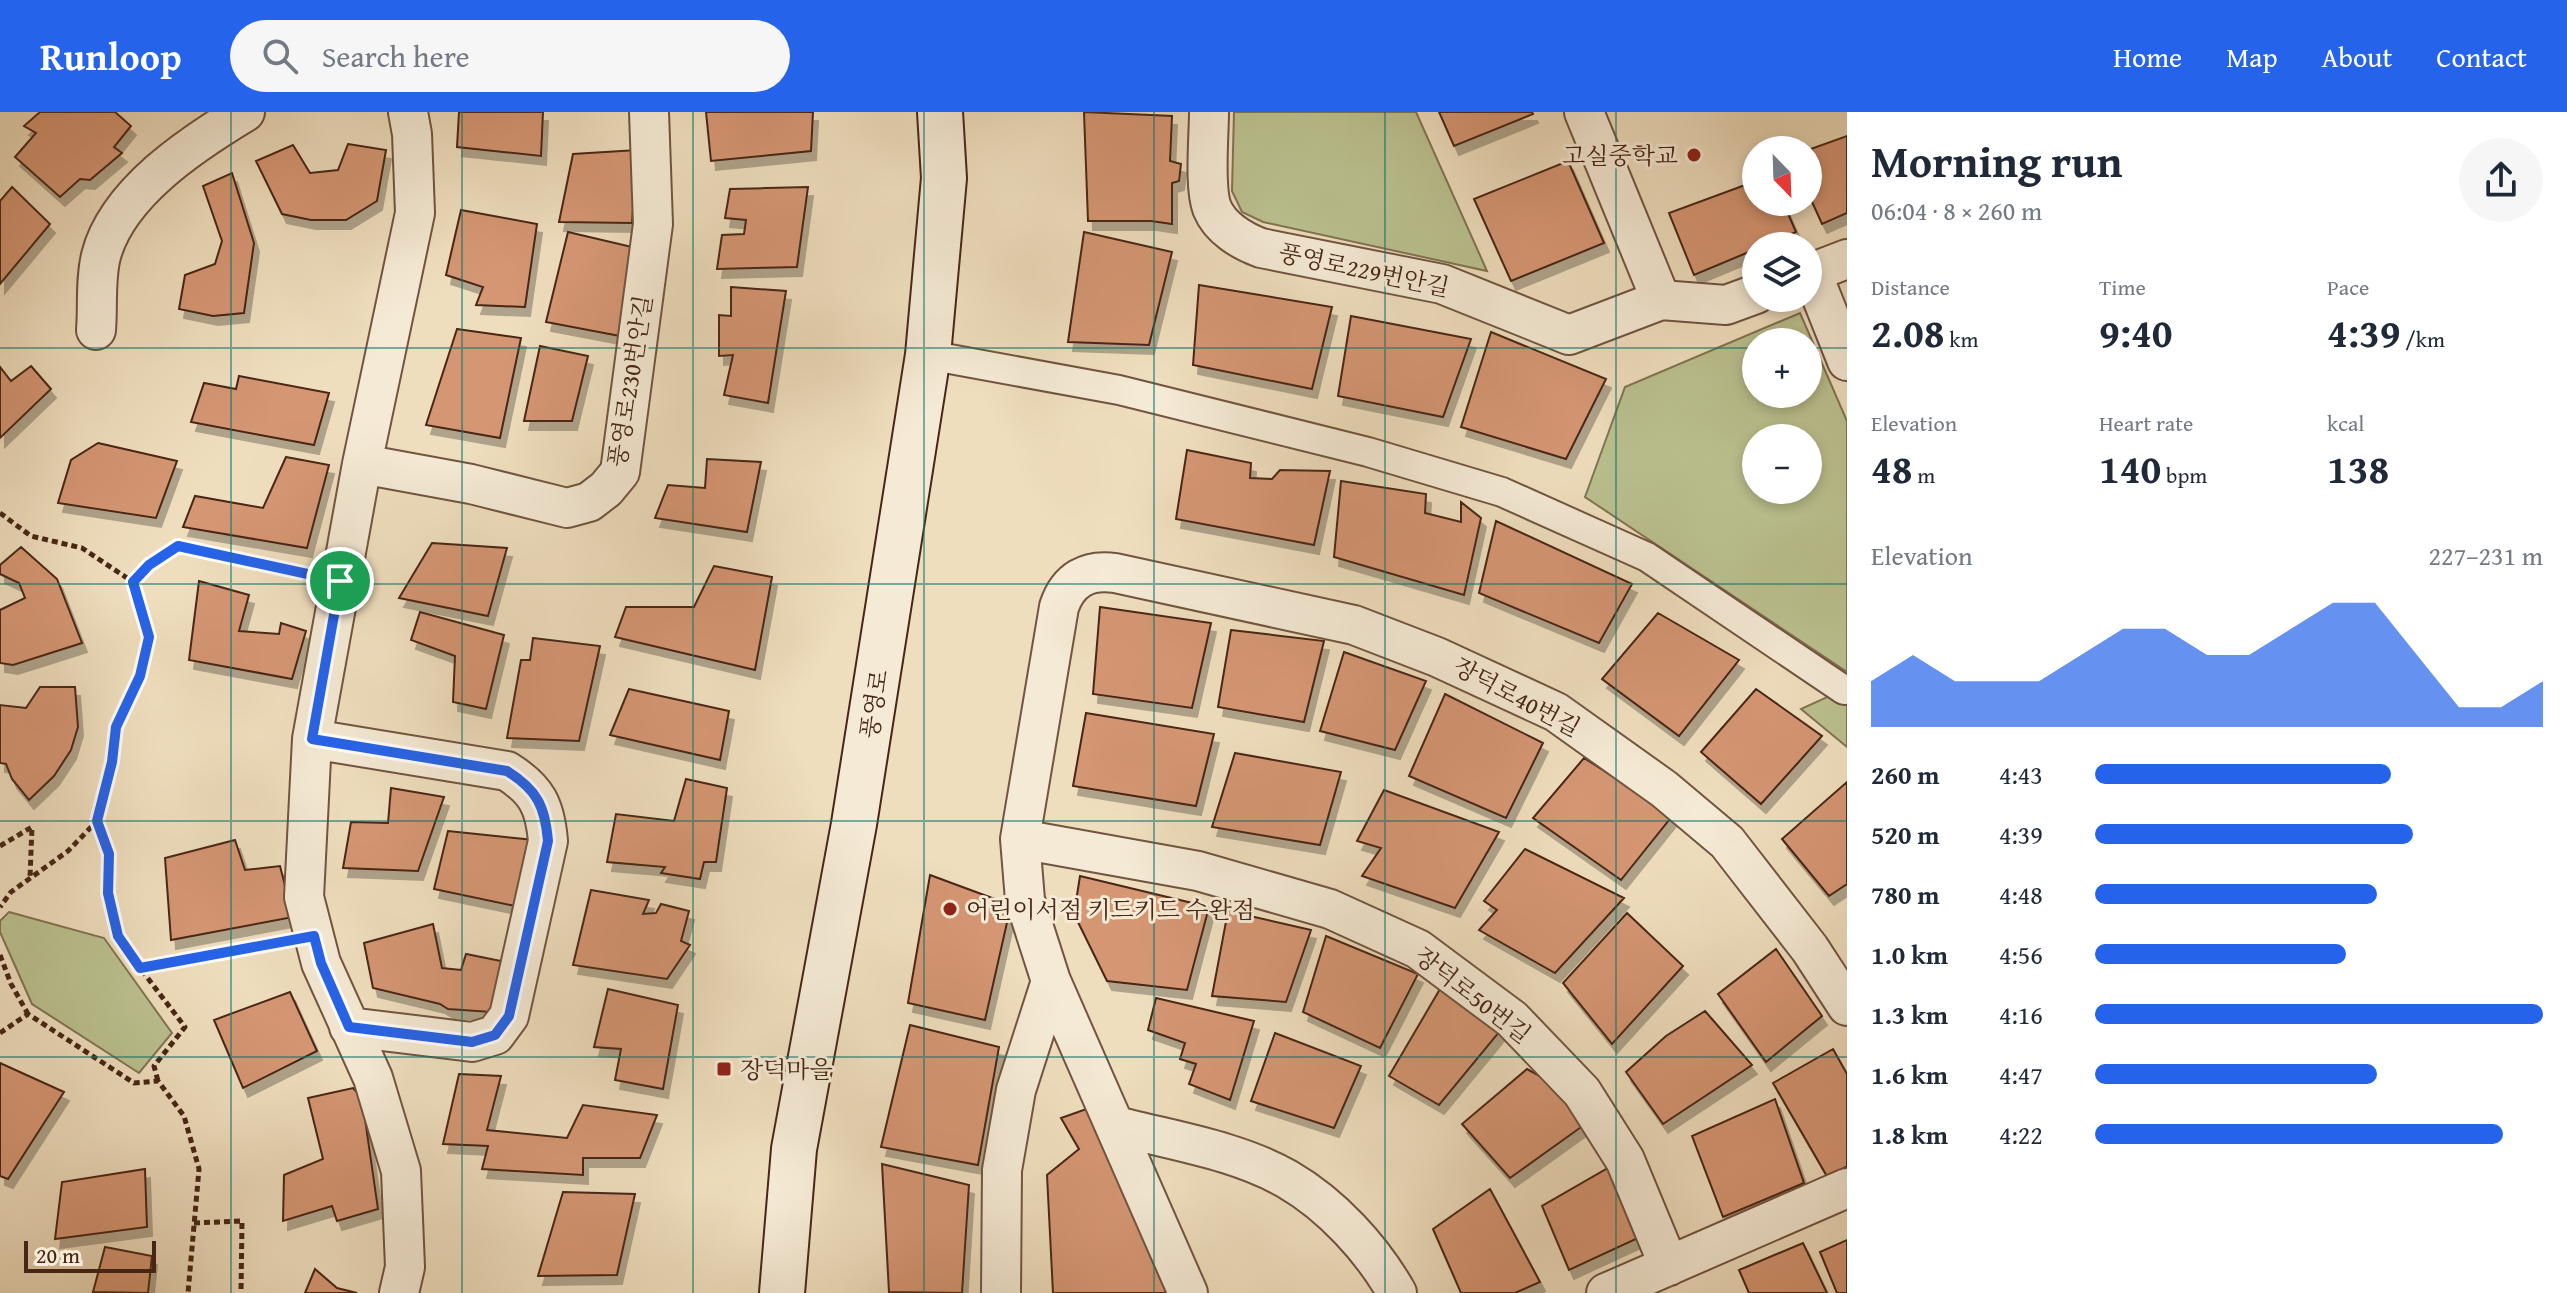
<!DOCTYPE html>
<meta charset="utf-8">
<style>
body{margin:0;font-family:"Gentium Book Plus","Noto Serif KR",serif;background:#f6f6f7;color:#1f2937;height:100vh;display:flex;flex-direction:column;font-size:30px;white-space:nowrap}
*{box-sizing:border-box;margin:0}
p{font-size:26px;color:#747a83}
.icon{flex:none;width:44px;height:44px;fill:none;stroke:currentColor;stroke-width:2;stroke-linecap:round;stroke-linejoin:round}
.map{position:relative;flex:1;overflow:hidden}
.details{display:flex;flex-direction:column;background:#fff;width:720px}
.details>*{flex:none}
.needle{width:52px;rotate:157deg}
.fabs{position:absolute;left:1742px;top:24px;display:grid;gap:16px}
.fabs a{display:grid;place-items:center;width:80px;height:80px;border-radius:50%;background:#fff;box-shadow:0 4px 12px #0003;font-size:40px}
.scale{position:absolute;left:24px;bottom:20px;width:132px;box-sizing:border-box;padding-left:8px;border:4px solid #482616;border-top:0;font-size:22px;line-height:28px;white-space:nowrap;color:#482616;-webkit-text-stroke:6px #f5ead5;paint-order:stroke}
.pin{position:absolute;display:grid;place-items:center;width:68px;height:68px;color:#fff;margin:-34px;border:4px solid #fff;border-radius:50%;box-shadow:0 2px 8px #0007}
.round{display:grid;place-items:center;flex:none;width:84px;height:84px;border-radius:42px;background:#f6f6f7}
.head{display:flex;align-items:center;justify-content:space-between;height:136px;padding:0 24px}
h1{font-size:44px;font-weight:800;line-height:60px}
.figures{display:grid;grid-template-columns:repeat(3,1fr);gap:12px;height:136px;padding:8px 24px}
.figures div{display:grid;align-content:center}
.figures b{font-size:40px;font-weight:800}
.figures small{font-size:22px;font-weight:400}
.figures p{font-size:22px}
.chart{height:224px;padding:16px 24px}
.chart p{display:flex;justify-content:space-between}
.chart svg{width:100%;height:144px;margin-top:8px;fill:#2563eb;opacity:.7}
ul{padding:0 24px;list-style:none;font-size:26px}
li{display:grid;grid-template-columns:128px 96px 1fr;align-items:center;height:60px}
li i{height:20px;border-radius:10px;background:#2563eb}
header{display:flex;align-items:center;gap:48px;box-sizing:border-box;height:112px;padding:0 40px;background:#2563eb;color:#fff}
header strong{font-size:38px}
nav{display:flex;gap:44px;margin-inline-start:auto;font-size:28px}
.search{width:560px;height:72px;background:#f6f6f7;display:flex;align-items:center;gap:20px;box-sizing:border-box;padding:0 28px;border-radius:44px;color:#747a83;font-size:30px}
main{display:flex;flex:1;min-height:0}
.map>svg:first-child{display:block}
.green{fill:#bbc190;stroke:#827453;stroke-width:2;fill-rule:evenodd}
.building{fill:#d59673;stroke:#482616;stroke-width:2;filter:url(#shadow)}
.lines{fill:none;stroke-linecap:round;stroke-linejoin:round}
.pedestrian-casing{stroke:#725440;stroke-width:32}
.minor-casing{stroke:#725440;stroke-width:42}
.secondary-casing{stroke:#482616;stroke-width:48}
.path{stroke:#482616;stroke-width:5;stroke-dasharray:6 4;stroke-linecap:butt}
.pedestrian{stroke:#f5ead5;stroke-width:28}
.minor{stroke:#f5ead5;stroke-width:38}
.secondary{stroke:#f5ead5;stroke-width:44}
.route-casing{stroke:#fff;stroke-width:16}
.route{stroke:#2563eb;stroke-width:10}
.grid{fill:none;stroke:#0f766e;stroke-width:2;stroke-opacity:0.55}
.poi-dot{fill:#8f2418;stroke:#f5ead5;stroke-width:3}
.labels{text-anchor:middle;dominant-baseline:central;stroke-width:6;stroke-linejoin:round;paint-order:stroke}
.poi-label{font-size:24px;fill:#482616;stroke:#f5ead5;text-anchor:start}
.street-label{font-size:24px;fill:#482616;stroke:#f5ead5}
</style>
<header>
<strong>Runloop</strong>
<div class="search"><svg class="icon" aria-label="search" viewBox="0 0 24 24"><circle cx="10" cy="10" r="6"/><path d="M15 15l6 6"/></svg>Search here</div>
<nav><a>Home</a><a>Map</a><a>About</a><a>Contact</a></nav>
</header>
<main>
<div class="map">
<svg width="1847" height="1181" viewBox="0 0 1847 1181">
<defs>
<filter id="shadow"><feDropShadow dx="5" dy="9" stdDeviation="0" flood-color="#0004"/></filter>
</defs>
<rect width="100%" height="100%" fill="#efdebe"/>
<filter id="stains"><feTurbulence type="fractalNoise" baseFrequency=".0025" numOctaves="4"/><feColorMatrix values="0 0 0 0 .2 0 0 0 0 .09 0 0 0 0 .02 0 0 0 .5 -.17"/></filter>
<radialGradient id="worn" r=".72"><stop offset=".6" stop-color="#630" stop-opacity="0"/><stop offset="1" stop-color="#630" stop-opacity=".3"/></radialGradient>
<path class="green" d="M 1234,0 L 1416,0 L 1487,159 L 1263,110 L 1242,100 L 1232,79 Z
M 1800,201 L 1847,309 L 1847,560 L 1585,385 L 1625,275 ZM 1756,230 L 1808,230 L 1808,282 L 1756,282 ZM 1756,326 L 1808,326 L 1808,378 L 1756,378 Z
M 1847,576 L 1847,635 L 1801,597 Z
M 9,800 L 104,826 L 172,921 L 139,961 L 32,892 L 0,820 L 0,809 Z"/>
<path class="building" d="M 40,0 L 115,0 L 131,14 L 114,35 L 122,41 L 90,68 L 80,67 L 60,85 L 15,45 L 36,21 L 24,14 Z
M 459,0 L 543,0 L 541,44 L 457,35 Z
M 706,0 L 813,0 L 811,39 L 711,49 Z
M 1084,0 L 1172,4 L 1170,49 L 1181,52 L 1179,69 L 1172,71 L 1172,112 L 1151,109 L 1088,109 Z
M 1439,0 L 1532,0 L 1533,2 L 1454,34 Z
M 1847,24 L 1847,101 L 1822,112 L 1808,81 L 1808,38 Z
M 348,32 L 386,38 L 377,89 L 346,108 L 311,108 L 282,102 L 256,49 L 293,33 L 310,61 L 338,58 Z
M 637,38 L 632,111 L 559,110 L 573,42 Z
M 1568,49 L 1604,131 L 1511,169 L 1474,87 Z
M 232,61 L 254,131 L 244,201 L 213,204 L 179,197 L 185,163 L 215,152 L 222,129 L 203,74 Z
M 1756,69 L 1756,90 L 1783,90 L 1796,120 L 1763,134 L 1756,134 L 1756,137 L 1694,163 L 1669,101 Z
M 12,75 L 50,112 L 0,172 L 0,89 Z
M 808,75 L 797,155 L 717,157 L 722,123 L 744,122 L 746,108 L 725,106 L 730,77 Z
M 461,98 L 537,112 L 525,195 L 476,193 L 483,175 L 446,163 Z
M 568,120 L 632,135 L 620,224 L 546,210 Z
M 1084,120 L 1172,140 L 1149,233 L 1068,230 Z
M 1199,173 L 1332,195 L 1312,277 L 1193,253 Z
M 731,175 L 786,179 L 768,291 L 724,283 L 733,243 L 719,244 L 719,203 L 731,204 Z
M 1351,204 L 1471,227 L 1443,305 L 1338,284 Z
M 457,217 L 521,226 L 500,326 L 426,313 Z
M 1491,220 L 1606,267 L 1566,347 L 1461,315 Z
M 540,234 L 588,244 L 572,309 L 524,309 Z
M 31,254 L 51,277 L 0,326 L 0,255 L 11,269 Z
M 239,264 L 329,281 L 314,333 L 191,310 L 204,271 L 236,277 Z
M 98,331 L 177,349 L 156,406 L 58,391 L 71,348 Z
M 1187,338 L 1251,351 L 1250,366 L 1272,367 L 1280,358 L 1330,359 L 1314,433 L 1176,407 Z
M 286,345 L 329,353 L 307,436 L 183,415 L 195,384 L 263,396 Z
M 707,347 L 761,350 L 747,420 L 655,406 L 668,373 L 705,376 Z
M 1341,369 L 1426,382 L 1425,401 L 1461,410 L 1461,390 L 1481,406 L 1464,483 L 1334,445 Z
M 1496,409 L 1632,472 L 1599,531 L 1479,481 Z
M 432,431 L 507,436 L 488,504 L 399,486 Z
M 21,435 L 57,467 L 82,531 L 13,553 L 0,551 L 0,498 L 25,486 L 19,471 L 0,462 L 0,453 Z
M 714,454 L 772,465 L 755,558 L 615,525 L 626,495 L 694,495 Z
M 199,469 L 249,483 L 239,519 L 279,522 L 281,511 L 306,519 L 292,567 L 189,548 Z
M 1100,495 L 1211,511 L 1192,596 L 1093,582 Z
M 420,500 L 504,523 L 486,597 L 453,590 L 455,544 L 411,528 Z
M 1658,501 L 1739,548 L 1679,624 L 1602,567 Z
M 1231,518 L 1324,529 L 1304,610 L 1218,595 Z
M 533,526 L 600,534 L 579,629 L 507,626 L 521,548 L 530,548 Z
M 1344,540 L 1426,569 L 1395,638 L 1320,619 Z
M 40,575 L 75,575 L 78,615 L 71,638 L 54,664 L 29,688 L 12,667 L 6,652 L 0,651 L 0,593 L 26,596 Z
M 629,577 L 729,599 L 720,648 L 610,623 Z
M 1756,577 L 1822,624 L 1761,692 L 1701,640 Z
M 1445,582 L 1543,631 L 1506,706 L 1409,664 Z
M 1086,601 L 1214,622 L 1196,694 L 1073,674 Z
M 1235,641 L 1341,660 L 1320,733 L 1212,715 Z
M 1584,646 L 1673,703 L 1621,768 L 1533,706 Z
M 686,667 L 727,676 L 716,750 L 704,750 L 700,767 L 661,761 L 665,755 L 607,750 L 616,702 L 674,709 Z
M 1847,670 L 1847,772 L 1829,784 L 1782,727 Z
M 391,676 L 444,685 L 418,759 L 343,756 L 351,710 L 388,711 Z
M 1384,678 L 1499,720 L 1455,796 L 1362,764 L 1381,736 L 1357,729 Z
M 448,719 L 534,728 L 520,795 L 434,777 Z
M 235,728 L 245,758 L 280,754 L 293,805 L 171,828 L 165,746 Z
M 1525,737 L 1624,786 L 1555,861 L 1479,818 L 1497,798 L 1484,789 Z
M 930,763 L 1011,793 L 985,908 L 908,891 Z
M 1080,764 L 1209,795 L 1187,878 L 1107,869 L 1074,802 Z
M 591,778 L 649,788 L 643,802 L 656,801 L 661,792 L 689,799 L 681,829 L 690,833 L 667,867 L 573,853 Z
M 1228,799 L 1311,818 L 1286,890 L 1212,884 Z
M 1627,801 L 1683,854 L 1612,932 L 1563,871 Z
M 433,812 L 442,856 L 461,858 L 466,842 L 501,849 L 491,900 L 448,897 L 440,892 L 373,876 L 364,831 Z
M 1326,824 L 1418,862 L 1380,936 L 1303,900 Z
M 1776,837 L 1822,904 L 1766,950 L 1718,882 Z
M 608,877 L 678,893 L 663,977 L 615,968 L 621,937 L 594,935 Z
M 1440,877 L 1500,919 L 1439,993 L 1389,964 Z
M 290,880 L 317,939 L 243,976 L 214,908 Z
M 1156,886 L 1254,909 L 1230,988 L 1189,972 L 1196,952 L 1180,947 L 1185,931 L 1148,918 Z
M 1705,899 L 1752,953 L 1663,1012 L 1626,960 L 1666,924 Z
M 910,913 L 999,935 L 978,1053 L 881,1035 Z
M 1275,921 L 1361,954 L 1334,1016 L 1251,989 Z
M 1833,937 L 1847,962 L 1847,1054 L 1828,1066 L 1773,971 Z
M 0,951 L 64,980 L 8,1067 L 0,1064 Z
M 1527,957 L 1565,978 L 1584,1013 L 1510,1066 L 1462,1012 Z
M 459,962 L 501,964 L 487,1018 L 567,1026 L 583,993 L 657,1003 L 640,1046 L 583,1046 L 583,1063 L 482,1057 L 488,1034 L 443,1032 Z
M 353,976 L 362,986 L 378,1097 L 337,1109 L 332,1094 L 283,1109 L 284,1063 L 323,1047 L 308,986 Z
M 1775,987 L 1804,1071 L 1723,1105 L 1692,1024 Z
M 1092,995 L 1170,1181 L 1053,1181 L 1047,1063 L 1079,1037 L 1061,1006 Z
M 882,1052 L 969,1073 L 962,1181 L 889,1180 Z
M 1608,1056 L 1638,1126 L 1569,1158 L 1542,1094 Z
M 145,1057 L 147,1115 L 55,1127 L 62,1070 Z
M 1490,1077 L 1540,1170 L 1515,1181 L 1461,1181 L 1433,1117 Z
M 563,1080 L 635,1082 L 617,1163 L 538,1164 Z
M 1847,1128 L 1847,1181 L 1837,1181 L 1820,1140 Z
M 1803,1131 L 1827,1181 L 1749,1181 L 1739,1158 Z
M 105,1135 L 152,1144 L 148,1181 L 93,1180 Z
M 315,1157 L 337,1176 L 357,1181 L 305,1181 Z"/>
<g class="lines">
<g class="pedestrian-casing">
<path id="pedestrian" d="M 928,243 L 1119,278 L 1368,340 L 1502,380 L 1647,445 L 1844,578"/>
</g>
<g class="minor-casing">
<path id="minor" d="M 1209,0 C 1209,24 1204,75 1212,96 C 1220,116 1242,129 1261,136 L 1442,172 L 1569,223 L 1661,188 L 1726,193 L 1756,182
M 1584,0 L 1661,188
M 1812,161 L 1847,249
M 1808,162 L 1847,147
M 96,218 C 98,195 95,167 101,144 C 117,81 192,32 245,0
M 362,352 L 471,372 L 567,396 L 589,390 L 606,377 L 620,360 L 653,112 L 649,0
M 312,627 L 507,659 C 537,678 545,694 548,729 L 509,904 L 495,923 L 472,930 L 349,915
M 1020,727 L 1198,759 L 1330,797 L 1418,837 L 1512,907 L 1582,980 L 1625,1048 L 1669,1154
M 1117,1014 C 1173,1029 1236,1038 1287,1067 C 1332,1093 1372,1137 1397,1181
M 399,1181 L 405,1155 L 401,1059 L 373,966 L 321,851 L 304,785 L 312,627 L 362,352 L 415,101 L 412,22 L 408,0
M 1001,1181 L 1002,1058 L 1016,978 L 1051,869
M 1188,1181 L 1051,869 L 1025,788 L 1020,727 L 1059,495 C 1068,468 1087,457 1115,461 L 1354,513 L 1437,545 L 1556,600 L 1664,677 L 1727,730 L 1810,837 L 1847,894
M 1606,1181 L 1847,1076"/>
</g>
<g class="secondary-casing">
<path id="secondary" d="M 782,1181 L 794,1037 L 854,712 L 928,243 L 944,66 L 940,0"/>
</g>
<path class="path" d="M 0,401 L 31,424 L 82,436 L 133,470 L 149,525 L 140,564 L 116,615 L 112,650 L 97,709 L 68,739 L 11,780 L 0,795
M 133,470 L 149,453 L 178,434 L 300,461
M 97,709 L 109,742 L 108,781 L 118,824 L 140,856 L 185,915 L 154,954 L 158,969
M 0,734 L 32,715 L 30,765
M 0,843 L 11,872 L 28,902
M 140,856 L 272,831
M 0,921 L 28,902 L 134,971 L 158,969 L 184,1004 L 199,1057 L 188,1181
M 194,1111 L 242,1109 L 241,1181"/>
<use href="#pedestrian" class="pedestrian"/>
<use href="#minor" class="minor"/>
<use href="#secondary" class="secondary"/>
</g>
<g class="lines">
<g class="route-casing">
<path id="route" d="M 178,434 L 340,469 L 312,627 L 507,659 C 537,678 545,694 548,729 L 509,904 L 495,923 L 472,930 L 349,915 L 321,851 L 314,824 L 140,856 L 118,824 L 108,781 L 109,742 L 97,709 L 112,650 L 116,615 L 140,564 L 149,525 L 133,470 L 149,453 Z"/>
</g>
<use href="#route" class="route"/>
</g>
<path class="grid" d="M 231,0 L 231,1181M 462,0 L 462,1181M 693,0 L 693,1181M 924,0 L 924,1181M 1154,0 L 1154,1181M 1385,0 L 1385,1181M 1616,0 L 1616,1181M 0,236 L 1756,236M 1808,236 L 1847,236M 0,472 L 1847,472M 0,709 L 1847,709M 0,945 L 1847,945"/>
<g class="poi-dot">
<circle cx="1694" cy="43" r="8"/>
<circle cx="950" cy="797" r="8"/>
<rect x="716" y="949" width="16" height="16" rx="4"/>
</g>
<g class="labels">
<g class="poi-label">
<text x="1678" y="43" text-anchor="end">고실중학교</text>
<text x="966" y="797">어린이서점 키드키드 수완점</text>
<text x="740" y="957">장덕마을</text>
</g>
<g class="street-label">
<text transform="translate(1364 158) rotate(12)">풍영로229번안길</text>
<text transform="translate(630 269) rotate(-81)">풍영로230번안길</text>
<text transform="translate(1517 585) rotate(28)">장덕로40번길</text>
<text transform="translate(874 592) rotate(-81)">풍영로</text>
<text transform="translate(1473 883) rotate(38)">장덕로50번길</text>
</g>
</g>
<rect width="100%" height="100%" filter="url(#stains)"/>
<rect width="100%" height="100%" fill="url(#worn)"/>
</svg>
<div class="fabs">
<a><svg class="needle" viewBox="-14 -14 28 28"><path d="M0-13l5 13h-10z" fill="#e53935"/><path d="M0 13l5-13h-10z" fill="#747a83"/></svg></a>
<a><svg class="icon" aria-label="layers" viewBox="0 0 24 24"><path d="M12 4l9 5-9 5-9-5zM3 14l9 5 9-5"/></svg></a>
<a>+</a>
<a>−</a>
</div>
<div class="scale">20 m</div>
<div class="pin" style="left:340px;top:469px;background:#1e9e55"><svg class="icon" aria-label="arrive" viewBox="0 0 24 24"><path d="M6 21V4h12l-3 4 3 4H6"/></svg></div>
</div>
<section class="details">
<div class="head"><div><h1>Morning run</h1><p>06:04 · 8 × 260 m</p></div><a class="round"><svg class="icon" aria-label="share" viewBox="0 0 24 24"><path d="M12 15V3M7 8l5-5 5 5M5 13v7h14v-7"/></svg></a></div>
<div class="figures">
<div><p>Distance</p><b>2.08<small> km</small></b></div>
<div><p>Time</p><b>9:40</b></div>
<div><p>Pace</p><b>4:39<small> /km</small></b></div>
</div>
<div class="figures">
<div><p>Elevation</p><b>48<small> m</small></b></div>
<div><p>Heart rate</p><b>140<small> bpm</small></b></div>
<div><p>kcal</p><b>138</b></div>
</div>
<div class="chart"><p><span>Elevation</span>227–231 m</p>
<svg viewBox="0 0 160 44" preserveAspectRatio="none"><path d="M0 44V30L10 22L20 30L30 30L40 30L50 22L60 14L70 14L80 22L90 22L100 14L110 6L120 6L130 22L140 38L150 38L160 30V44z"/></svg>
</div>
<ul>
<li><b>260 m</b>4:43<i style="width:66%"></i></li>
<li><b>520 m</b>4:39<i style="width:71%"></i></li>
<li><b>780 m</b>4:48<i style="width:63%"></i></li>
<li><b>1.0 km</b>4:56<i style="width:56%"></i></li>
<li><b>1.3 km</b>4:16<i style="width:100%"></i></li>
<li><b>1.6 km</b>4:47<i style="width:63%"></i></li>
<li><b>1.8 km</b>4:22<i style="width:91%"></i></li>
</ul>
</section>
</main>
